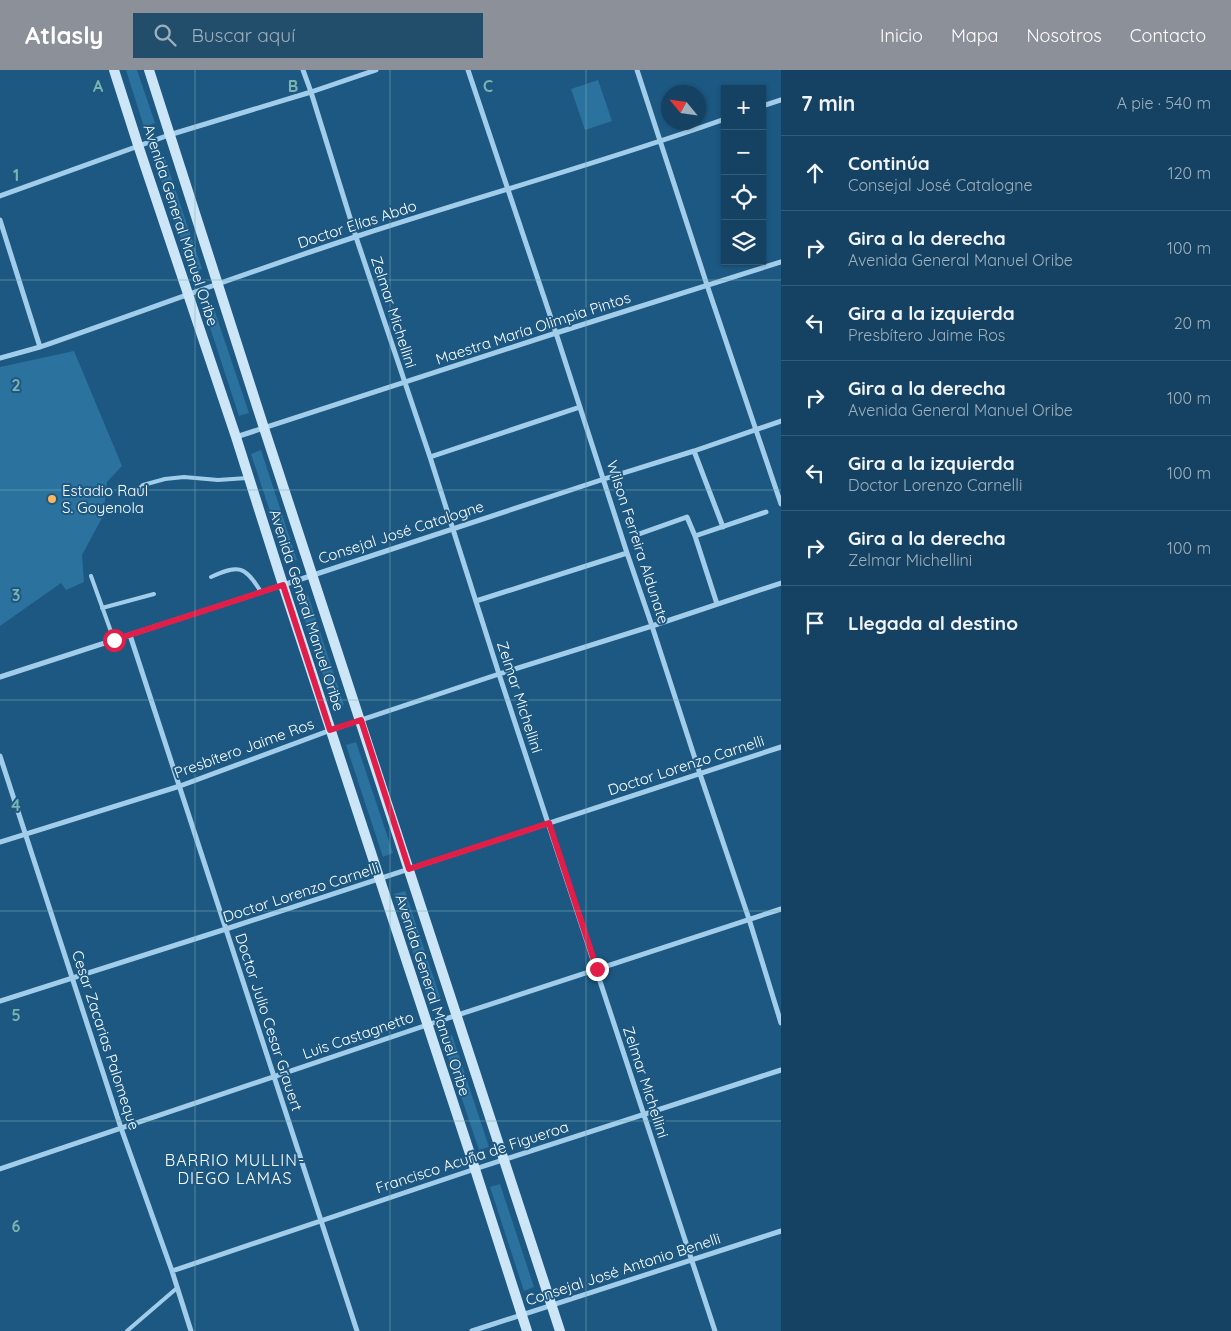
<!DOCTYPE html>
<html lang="es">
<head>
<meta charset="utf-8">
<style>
	body { margin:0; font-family:Quicksand,sans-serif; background:#224d6b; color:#f1f3f6 }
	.controls { position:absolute; right:15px; top:15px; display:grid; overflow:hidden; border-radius:0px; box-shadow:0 1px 4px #0004 }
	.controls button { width:45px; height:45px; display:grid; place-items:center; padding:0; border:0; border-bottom:1px solid #345b77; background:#154262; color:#f1f3f6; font:25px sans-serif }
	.compass { position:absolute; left:661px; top:15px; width:45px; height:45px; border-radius:50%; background:#154262; box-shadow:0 1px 4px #0004; rotate:299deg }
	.stop { position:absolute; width:15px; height:15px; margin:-11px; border:4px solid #e11d48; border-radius:50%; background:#fff }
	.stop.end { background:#e11d48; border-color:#fff; box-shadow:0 1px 5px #0008 }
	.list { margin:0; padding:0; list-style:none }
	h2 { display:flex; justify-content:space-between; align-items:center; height:65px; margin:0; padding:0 20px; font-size:21px }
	h2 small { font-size:16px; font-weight:400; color:#9db0be }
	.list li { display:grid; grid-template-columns:32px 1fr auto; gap:15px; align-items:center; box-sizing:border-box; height:75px; padding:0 20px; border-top:1px solid #345b77 }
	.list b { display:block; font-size:19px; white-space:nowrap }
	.list p { margin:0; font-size:16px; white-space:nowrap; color:#9db0be }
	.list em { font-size:16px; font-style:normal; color:#9db0be }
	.icon { flex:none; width:28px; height:28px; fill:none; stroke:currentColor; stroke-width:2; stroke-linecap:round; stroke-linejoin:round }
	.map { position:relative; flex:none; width:781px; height:1261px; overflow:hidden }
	header { display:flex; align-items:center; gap:30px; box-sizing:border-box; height:70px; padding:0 25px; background:#8c9099; color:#fff }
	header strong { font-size:24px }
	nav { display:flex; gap:28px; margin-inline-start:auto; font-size:18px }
	.search { width:350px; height:45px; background:#224d6b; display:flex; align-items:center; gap:12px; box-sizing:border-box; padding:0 18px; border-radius:0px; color:#9db0be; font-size:19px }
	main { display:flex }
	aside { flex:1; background:#154262 }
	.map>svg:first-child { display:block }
</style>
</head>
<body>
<header>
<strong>Atlasly</strong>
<div class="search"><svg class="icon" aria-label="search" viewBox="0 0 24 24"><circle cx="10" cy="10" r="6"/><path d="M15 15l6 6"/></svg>Buscar aquí</div>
<nav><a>Inicio</a><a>Mapa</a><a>Nosotros</a><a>Contacto</a></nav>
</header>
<main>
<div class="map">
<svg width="781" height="1261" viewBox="0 0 781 1261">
	<rect width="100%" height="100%" fill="#1c5882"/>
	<!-- green -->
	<path fill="#2b729f" d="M 126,0 L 137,0 L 155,53 L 144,57 Z
		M 598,10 L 612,51 L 585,60 L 571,19 Z
		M 165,89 L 202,199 L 192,202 L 155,92 Z
		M 213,236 L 249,343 L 239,346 L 204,239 Z
		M 74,281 L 122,396 L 107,412 L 103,446 L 82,485 L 84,512 L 66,520 L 61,513 L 0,556 L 0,297 Z
		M 261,380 L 297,490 L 287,493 L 251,384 Z
		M 308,525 L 344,635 L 334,638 L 298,529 Z
		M 356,672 L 393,783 L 383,787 L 346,675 Z
		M 405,821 L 441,930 L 430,934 L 394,824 Z
		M 452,965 L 489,1077 L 479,1080 L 442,969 Z
		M 500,1114 L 534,1217 L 524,1221 L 490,1117 Z"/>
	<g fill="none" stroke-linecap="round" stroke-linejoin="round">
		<!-- service -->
		<path stroke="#a1cdea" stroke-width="4" d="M 133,425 L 143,415 L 165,409 L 184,407 L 218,410 L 247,408
			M 91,506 L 114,570
			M 211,507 C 239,494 245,496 261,522
			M 102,538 L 154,524
			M 127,1261 L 177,1218"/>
		<!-- minor -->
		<path stroke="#a1cdea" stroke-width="5" d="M 303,0 L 311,22 L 356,167 L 430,387 L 499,604 L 715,1261
			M 468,0 L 556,263 L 627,483 L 652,556 L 700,704 L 749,849 L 781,953
			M 637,0 L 707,215 L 781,434
			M 762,36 L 781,30
			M 0,126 L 169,65 L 311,22 L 376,0
			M 0,150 L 40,277
			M 0,288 L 40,277 C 146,240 251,201 358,166 C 480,126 604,92 725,49
			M 236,367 L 556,263 L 781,192
			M 694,381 L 723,457
			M 430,387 L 580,337
			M 639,464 L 687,447 L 695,466 L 717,534
			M 695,466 L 766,442
			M 476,531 L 627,483
			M 130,565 L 357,1261
			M 0,607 L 283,515 L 604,409 L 694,381 L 781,351
			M 0,686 L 121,1058 L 172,1201 L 191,1261
			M 0,772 L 180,716 L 331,660 L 499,604 L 652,556 L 781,513
			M 0,931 L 226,859 L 781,677
			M 0,1099 L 427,955 L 781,839
			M 172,1201 L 475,1099 L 781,1000
			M 472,1261 L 781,1161"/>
		<!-- secondary -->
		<path stroke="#cce6f8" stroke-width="10" d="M 114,0 L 138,75 L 236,367 L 283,515 L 475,1099 L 527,1261
			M 149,0 L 264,358 L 560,1261"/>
	</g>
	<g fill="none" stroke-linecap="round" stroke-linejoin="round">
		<!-- route -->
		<path stroke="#e11d48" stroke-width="6" d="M 114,570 L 283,515 L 330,660 L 361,650 L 409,799 L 549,753 L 597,899"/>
	</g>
	<!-- grid -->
	<path fill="none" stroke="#7bb4af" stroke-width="1" stroke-opacity="0.55" d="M 195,0 L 195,1261M 390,0 L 390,1261M 586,0 L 586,1261M 0,210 L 781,210M 0,420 L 781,420M 0,630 L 781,630M 0,841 L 781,841M 0,1051 L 781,1051"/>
	<!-- markers -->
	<circle fill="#fbb55e" stroke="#1c5882" stroke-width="2" cx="52" cy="429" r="5"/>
	<g text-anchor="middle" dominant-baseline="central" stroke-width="4" stroke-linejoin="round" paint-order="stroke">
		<!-- street labels -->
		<g font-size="15" fill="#fff" stroke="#1c5882">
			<text transform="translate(357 154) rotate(-18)">Doctor Elías Abdo</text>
			<text transform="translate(181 155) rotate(72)">Avenida General Manuel Oribe</text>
			<text transform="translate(394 242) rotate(72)">Zelmar Michellini</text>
			<text transform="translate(533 258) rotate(-18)">Maestra María Olimpia Pintos</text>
			<text transform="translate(401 462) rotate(-18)">Consejal José Catalogne</text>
			<text transform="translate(638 472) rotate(72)">Wilson Ferreira Aldunate</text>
			<text transform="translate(307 540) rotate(72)">Avenida General Manuel Oribe</text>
			<text transform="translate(520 627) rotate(72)">Zelmar Michellini</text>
			<text transform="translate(244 678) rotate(-20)">Presbítero Jaime Ros</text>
			<text transform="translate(686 695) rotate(-18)">Doctor Lorenzo Carnelli</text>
			<text transform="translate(301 822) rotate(-18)">Doctor Lorenzo Carnelli</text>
			<text transform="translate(433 925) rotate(72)">Avenida General Manuel Oribe</text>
			<text transform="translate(269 952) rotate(72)">Doctor Julio Cesar Grauert</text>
			<text transform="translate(358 965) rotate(-19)">Luis Castagnetto</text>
			<text transform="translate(106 970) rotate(72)">Cesar Zacarias Palomeque</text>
			<text transform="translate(646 1012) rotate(72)">Zelmar Michellini</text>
			<text transform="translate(472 1087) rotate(-18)">Francisco Acuña de Figueroa</text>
			<text transform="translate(623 1199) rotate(-18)">Consejal José Antonio Benelli</text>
		</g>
		<!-- poi labels -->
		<g font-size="15" fill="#fff" stroke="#1c5882" text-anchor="start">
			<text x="62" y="420">Estadio Raul<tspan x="62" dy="17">S. Goyenola</tspan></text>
		</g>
		<!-- neighbourhood labels -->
		<g font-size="16" letter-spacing="1" fill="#fff" stroke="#1c5882">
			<text x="235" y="1090">BARRIO MULLIN-<tspan x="235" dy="18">DIEGO LAMAS</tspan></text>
		</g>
	</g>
	<g font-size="16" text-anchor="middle" font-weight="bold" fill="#7bb4af" stroke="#1c5882" stroke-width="4" stroke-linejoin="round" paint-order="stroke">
		<text x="98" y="22">A</text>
		<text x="293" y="22">B</text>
		<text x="488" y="22">C</text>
		<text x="16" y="111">1</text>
		<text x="16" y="321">2</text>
		<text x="16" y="531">3</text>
		<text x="16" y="741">4</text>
		<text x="16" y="951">5</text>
		<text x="16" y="1162">6</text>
	</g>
</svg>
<div class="controls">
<button>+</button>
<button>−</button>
<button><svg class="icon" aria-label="locate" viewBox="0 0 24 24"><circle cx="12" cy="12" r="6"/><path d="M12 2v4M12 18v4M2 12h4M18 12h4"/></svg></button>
<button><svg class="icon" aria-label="layers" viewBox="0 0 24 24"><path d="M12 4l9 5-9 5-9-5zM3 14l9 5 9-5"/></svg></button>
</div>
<svg class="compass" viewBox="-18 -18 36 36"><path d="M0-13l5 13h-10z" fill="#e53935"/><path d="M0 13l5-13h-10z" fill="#9db0be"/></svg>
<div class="stop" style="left:114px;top:570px"></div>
<div class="stop end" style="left:597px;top:899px"></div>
</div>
<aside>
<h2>7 min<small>A pie · 540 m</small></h2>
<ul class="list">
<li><svg class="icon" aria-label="ahead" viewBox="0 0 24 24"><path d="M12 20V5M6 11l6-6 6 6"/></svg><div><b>Continúa</b><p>Consejal José Catalogne</p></div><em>120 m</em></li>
<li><svg class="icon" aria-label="right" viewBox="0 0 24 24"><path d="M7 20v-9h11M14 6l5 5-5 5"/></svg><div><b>Gira a la derecha</b><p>Avenida General Manuel Oribe</p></div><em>100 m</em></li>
<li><svg class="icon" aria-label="left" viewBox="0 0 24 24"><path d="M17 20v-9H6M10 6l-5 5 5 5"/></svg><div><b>Gira a la izquierda</b><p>Presbítero Jaime Ros</p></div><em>20 m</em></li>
<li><svg class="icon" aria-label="right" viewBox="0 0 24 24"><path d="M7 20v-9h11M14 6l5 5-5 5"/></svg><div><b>Gira a la derecha</b><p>Avenida General Manuel Oribe</p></div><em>100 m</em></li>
<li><svg class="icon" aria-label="left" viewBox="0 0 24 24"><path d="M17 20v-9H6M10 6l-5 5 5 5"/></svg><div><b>Gira a la izquierda</b><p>Doctor Lorenzo Carnelli</p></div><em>100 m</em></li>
<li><svg class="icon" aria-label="right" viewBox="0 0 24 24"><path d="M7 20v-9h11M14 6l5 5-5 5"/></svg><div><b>Gira a la derecha</b><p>Zelmar Michellini</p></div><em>100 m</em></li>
<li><svg class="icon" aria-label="arrive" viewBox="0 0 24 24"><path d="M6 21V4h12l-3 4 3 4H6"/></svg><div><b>Llegada al destino</b></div></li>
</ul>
</aside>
</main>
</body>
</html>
